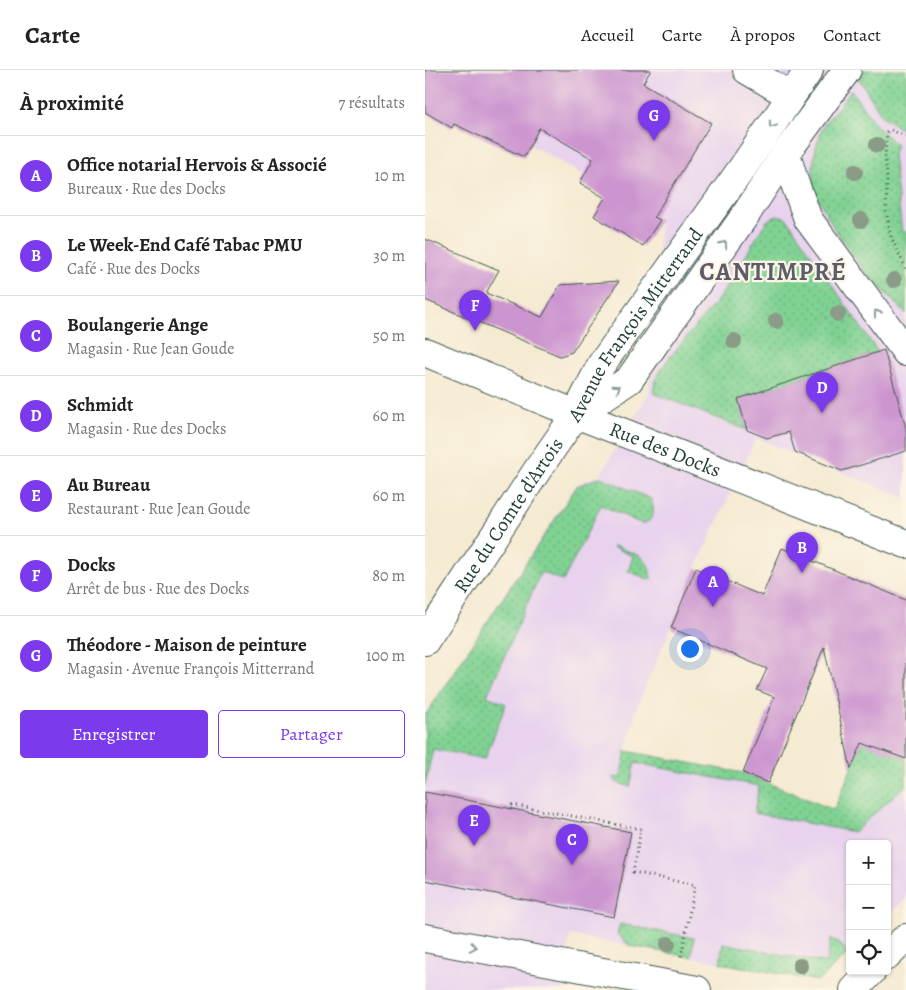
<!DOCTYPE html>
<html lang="fr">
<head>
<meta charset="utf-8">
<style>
	body { margin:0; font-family:Alegreya,serif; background:#f2f2f2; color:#222 }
	.controls { position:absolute; right:15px; bottom:15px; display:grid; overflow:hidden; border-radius:5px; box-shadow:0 1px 4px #0004 }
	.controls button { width:45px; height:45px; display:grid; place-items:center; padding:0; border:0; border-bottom:1px solid #e0e0e0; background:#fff; color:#222; font:25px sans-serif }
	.you { position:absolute; left:264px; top:578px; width:18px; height:18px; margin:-12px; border:4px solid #fff; border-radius:50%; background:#1a73e8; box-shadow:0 0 0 8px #1a73e833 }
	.badge { display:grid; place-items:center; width:32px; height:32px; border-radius:50%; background:#7c3aed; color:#fff; font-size:16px; font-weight:700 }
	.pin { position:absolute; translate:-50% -41px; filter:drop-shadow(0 1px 2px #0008) }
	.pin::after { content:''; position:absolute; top:26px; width:18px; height:15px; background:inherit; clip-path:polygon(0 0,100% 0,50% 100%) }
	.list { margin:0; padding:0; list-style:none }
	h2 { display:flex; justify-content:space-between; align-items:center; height:65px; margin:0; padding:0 20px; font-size:21px }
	h2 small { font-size:16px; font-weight:400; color:#767676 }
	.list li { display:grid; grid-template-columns:32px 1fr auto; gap:15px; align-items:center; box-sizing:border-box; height:80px; padding:0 20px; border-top:1px solid #e0e0e0 }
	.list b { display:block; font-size:19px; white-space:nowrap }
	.list p { margin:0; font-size:16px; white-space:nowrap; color:#767676 }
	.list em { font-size:16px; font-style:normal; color:#767676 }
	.actions { display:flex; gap:10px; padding:15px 20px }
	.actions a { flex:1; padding:11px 0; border:1px solid #7c3aed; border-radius:5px; text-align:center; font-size:18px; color:#7c3aed }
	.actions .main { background:#7c3aed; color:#fff }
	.icon { flex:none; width:28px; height:28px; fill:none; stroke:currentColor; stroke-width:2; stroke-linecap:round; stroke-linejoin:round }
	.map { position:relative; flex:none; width:481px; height:920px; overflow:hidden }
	header { display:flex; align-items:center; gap:30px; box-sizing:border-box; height:70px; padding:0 25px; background:#fff; border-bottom:1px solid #e0e0e0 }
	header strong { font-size:24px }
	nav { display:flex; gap:28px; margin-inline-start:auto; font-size:18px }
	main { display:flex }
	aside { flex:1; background:#fff }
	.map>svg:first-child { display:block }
</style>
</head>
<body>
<header>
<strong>Carte</strong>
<nav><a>Accueil</a><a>Carte</a><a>À propos</a><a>Contact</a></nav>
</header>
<main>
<aside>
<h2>À proximité<small>7 résultats</small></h2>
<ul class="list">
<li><span class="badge">A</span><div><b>Office notarial Hervois &amp; Associé</b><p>Bureaux · Rue des Docks</p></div><em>10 m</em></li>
<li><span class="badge">B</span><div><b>Le Week-End Café Tabac PMU</b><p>Café · Rue des Docks</p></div><em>30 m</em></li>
<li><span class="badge">C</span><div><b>Boulangerie Ange</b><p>Magasin · Rue Jean Goude</p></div><em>50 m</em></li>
<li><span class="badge">D</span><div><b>Schmidt</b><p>Magasin · Rue des Docks</p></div><em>60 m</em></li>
<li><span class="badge">E</span><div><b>Au Bureau</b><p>Restaurant · Rue Jean Goude</p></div><em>60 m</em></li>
<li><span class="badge">F</span><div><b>Docks</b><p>Arrêt de bus · Rue des Docks</p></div><em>80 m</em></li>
<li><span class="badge">G</span><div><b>Théodore - Maison de peinture</b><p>Magasin · Avenue François Mitterrand</p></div><em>100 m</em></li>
</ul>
<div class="actions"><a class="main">Enregistrer</a><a>Partager</a></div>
</aside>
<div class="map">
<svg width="481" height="920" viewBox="0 0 481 920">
	<defs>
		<pattern id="grass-dots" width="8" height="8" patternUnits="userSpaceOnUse" patternTransform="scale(1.25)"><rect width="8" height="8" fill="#80d293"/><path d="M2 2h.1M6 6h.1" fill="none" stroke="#68ac79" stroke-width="1.8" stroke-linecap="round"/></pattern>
	</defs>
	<rect width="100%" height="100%" fill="#fcf5e5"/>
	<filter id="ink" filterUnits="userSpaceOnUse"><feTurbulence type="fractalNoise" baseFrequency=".02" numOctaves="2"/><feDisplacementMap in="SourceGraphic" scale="10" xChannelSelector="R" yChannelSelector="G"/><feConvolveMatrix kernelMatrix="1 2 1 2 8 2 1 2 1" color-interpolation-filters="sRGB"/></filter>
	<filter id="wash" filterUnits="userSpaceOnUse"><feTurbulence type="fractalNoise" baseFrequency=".0096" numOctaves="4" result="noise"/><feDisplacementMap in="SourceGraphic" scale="20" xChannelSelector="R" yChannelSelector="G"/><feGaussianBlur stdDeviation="1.12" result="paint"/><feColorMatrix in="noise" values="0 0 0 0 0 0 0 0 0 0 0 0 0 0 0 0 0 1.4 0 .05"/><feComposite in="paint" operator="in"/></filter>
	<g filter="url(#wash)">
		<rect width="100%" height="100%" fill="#f5ead2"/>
		<!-- built -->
		<path fill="#e8d2ee" d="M 0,0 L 481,0 L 481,428 L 331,368 L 271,498 L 212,637 L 201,681 L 318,703 L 409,740 L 437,672 L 481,688 L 481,829 L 462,846 L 462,774 L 425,774 L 425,881 L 393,911 L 145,865 L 136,920 L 0,920 L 0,644 L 152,414 L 175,405 L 224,323 L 235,150 L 0,13 Z"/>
		<!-- grass -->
		<path fill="url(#grass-dots)" stroke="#508864" d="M 438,0 L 481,0 L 481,50 L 476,59 L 457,46 L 433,7 Z
			M 426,20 L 449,53 L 471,75 L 468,85 L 477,162 L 481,162 L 481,244 L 440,202 L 409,158 L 389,121 L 388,97 L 391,77 L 399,54 L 412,39 Z
			M 352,146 L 357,146 L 363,150 L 453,282 L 314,329 L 322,360 L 228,323 L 230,310 L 243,289 L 291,232 L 305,212 L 337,158 L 343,150 Z
			M 175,407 L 226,429 C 230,442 230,450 217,454 L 176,435 L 138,511 L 116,502 L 62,626 L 81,634 L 60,689 L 8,679 L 0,715 L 0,646 L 152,416 Z
			M 189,476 C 211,485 225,484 226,510 L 203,501 L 208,486 L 187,477 Z
			M 437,672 L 481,689 L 481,715 L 429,762 L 329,743 L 334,716 L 210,693 L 205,717 L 189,711 L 188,707 L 195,708 L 201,681 L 318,703 L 409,740 Z
			M 195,854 L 269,868 L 266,887 L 205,876 L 192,864 Z
			M 406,868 L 419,878 L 421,885 L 393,911 L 295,893 L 298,873 L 401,893 Z"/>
		<g id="blocks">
			<!-- building -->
			<path fill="#cc95d0" d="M 0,0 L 226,0 L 218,13 L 286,53 L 229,147 L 235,150 L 218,176 L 169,146 L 180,128 L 155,113 L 168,89 L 114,58 L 99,87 L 29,54 L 27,58 L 0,42 Z
				M 0,169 L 74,200 L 61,223 L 117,247 L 135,215 L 194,211 L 147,282 L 135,286 L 0,230 Z
				M 459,280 L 481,358 L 481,381 L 417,401 L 370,382 L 364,362 L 342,368 L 322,360 L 313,329 Z
				M 357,478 L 481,530 L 481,689 L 437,673 L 426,699 L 399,577 L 343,713 L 318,703 L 349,627 L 332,620 L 342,599 L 246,558 L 271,498 L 337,526 Z
				M 0,722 L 206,762 L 189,847 L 0,810 Z"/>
		</g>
	</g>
	<g filter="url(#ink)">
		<use href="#blocks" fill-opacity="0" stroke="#3f574c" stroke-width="1"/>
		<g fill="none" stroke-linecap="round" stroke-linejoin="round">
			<!-- street casing -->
			<g stroke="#3f574c" stroke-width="30">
				<path id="street" d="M 322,0 L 366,26
					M 361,83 L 369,111 L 383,149 L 481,282
					M 0,282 L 151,344
					M 0,868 L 272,920
					M 462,886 L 481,868
					M 429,920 L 447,901"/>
			</g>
			<!-- secondary casing -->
			<g stroke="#3f574c" stroke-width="30">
				<g id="secondary">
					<path id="s1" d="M 151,344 L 481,474"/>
					<path d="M 152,344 L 204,310 L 321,144 L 361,83 L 422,0"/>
					<path id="s2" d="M 0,571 L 113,399 L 151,344 L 176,295 L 318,97 L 384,0"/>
				</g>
			</g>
			<!-- path -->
			<path stroke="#3f574c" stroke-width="3" stroke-dasharray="1 4" stroke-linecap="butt" d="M 481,66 L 466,60 L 462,62 L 460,87 L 462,108 L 461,140 L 466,167 L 481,199
				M 86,740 L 87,735 L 99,737 L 216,759 L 208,802 L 270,815 L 256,887"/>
			<!-- street -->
			<use href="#street" stroke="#fff" stroke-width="28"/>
			<!-- secondary -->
			<use href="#secondary" stroke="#fff" stroke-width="28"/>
		</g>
		<!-- trees -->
		<g fill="#8a9b86">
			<circle cx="452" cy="75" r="8"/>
			<circle cx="430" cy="102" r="8"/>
			<circle cx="436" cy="150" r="8"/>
			<circle cx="469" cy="210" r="8"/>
			<circle cx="413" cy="244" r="8"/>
			<circle cx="351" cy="251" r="8"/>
			<circle cx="309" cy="271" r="8"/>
			<circle cx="243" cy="874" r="8"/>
			<circle cx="375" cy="896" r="8"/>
		</g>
		<!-- one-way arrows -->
		<defs><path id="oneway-chevron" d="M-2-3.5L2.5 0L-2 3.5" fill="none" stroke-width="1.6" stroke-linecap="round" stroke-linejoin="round" transform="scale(1.25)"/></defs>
		<g stroke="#8f9e9a">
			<use href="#oneway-chevron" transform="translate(347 55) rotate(124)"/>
			<use href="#oneway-chevron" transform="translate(299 174) rotate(-55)"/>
			<use href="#oneway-chevron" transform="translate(452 243) rotate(-126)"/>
			<use href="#oneway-chevron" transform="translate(192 318) rotate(-33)"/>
			<use href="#oneway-chevron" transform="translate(48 877) rotate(11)"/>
		</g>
	</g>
	<g text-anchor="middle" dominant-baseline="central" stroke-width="4.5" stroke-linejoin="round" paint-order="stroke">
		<!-- street labels -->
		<g font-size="20" fill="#1f3d34" stroke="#fcf5e5">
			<text stroke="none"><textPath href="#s2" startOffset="380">Avenue François Mitterrand</textPath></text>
			<text stroke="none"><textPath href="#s1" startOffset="96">Rue des Docks</textPath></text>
			<text stroke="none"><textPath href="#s2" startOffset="151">Rue du Comte d'Artois</textPath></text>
		</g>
		<!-- district labels -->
		<g font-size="25" font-weight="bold" letter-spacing="1" fill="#5c5c6b" stroke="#fcf5e5">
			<text x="348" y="202">CANTIMPRÉ</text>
		</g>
	</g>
</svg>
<div class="controls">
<button>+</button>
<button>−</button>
<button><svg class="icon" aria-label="locate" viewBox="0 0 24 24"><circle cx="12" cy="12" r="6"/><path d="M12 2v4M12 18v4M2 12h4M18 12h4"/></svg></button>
</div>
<div class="you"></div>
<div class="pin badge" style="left:288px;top:537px">A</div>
<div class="pin badge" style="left:377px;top:503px">B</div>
<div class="pin badge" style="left:147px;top:795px">C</div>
<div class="pin badge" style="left:397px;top:343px">D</div>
<div class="pin badge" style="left:49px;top:776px">E</div>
<div class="pin badge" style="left:50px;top:261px">F</div>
<div class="pin badge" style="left:229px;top:71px">G</div>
</div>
</main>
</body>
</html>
